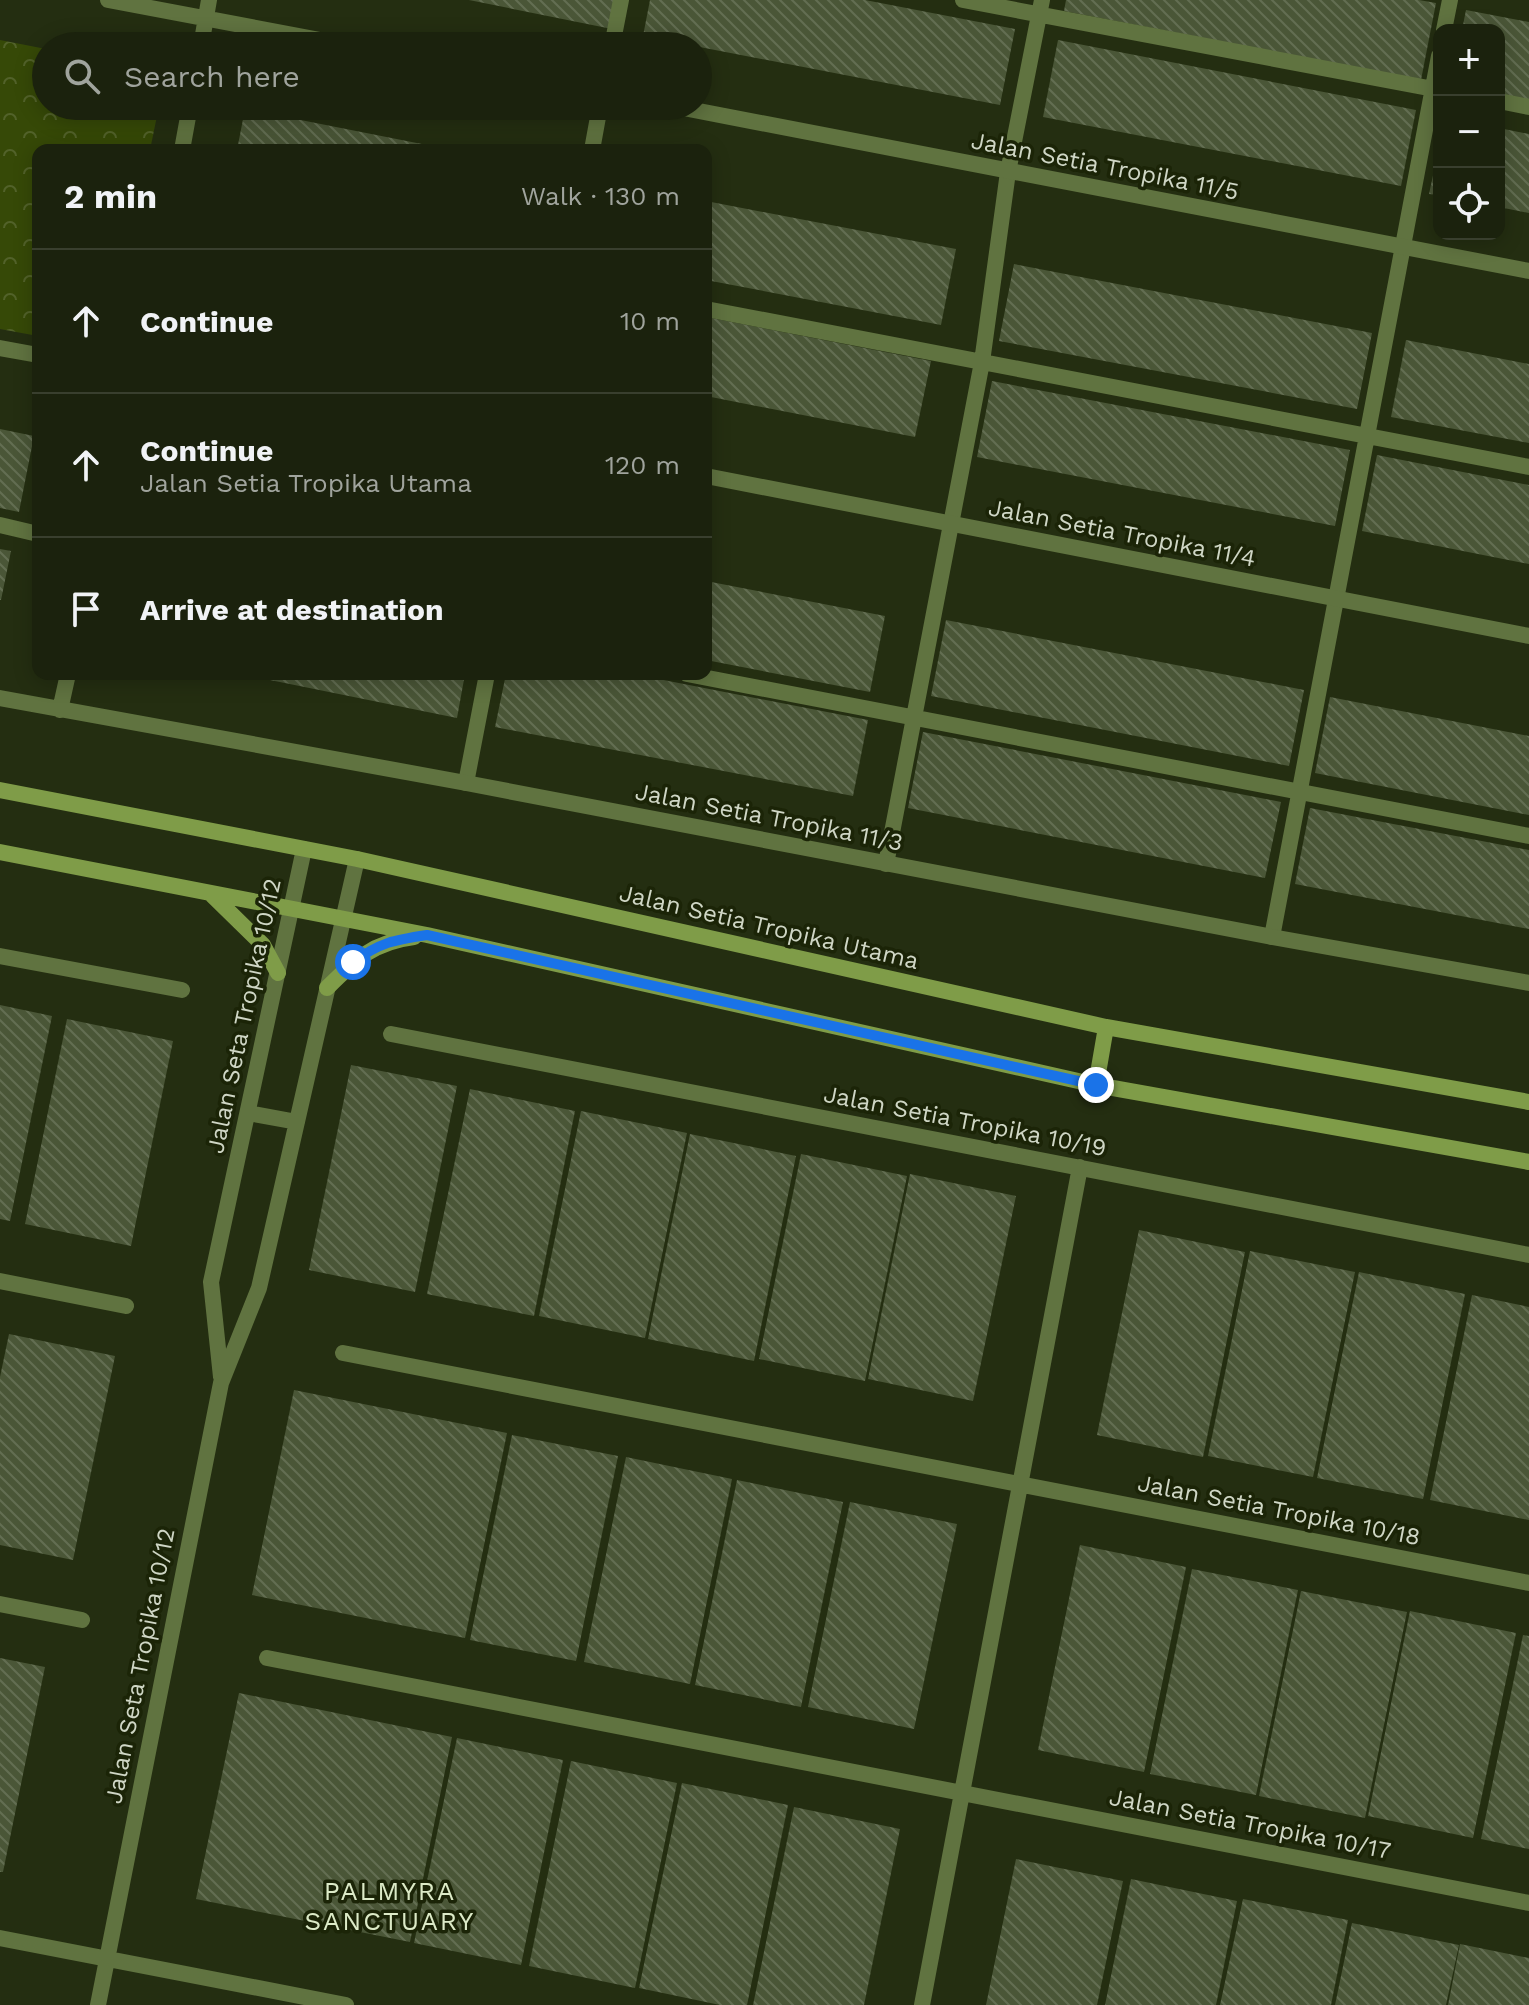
<!DOCTYPE html>
<html lang="en">
<head>
<meta charset="utf-8">
<style>
	body { margin:0; font-family:"Work Sans",sans-serif; background:#282f1b; color:#f1f3f6 }
	.controls { position:absolute; right:24px; top:24px; display:grid; overflow:hidden; border-radius:16px; box-shadow:0 4px 20px #0003 }
	.controls button { width:72px; height:72px; display:grid; place-items:center; padding:0; border:0; border-bottom:2px solid #393f2e; background:#1b220d; color:#f1f3f6; font:40px sans-serif }
	.stop { position:absolute; width:24px; height:24px; margin:-18px; border:6px solid #1a73e8; border-radius:50%; background:#fff }
	.stop.end { background:#1a73e8; border-color:#fff; box-shadow:0 2px 8px #0008 }
	.list { margin:0; padding:0; list-style:none }
	h2 { display:flex; justify-content:space-between; align-items:center; height:104px; margin:0; padding:0 32px; font-size:34px }
	h2 small { font-size:26px; font-weight:400; color:#a0a49d }
	.list li { display:grid; grid-template-columns:52px 1fr auto; gap:24px; align-items:center; box-sizing:border-box; height:144px; padding:0 32px; border-top:2px solid #393f2e }
	.list b { display:block; font-size:30px; white-space:nowrap }
	.list p { margin:0; font-size:26px; white-space:nowrap; color:#a0a49d }
	.list em { font-size:26px; font-style:normal; color:#a0a49d }
	.icon { flex:none; width:44px; height:44px; fill:none; stroke:currentColor; stroke-width:2; stroke-linecap:round; stroke-linejoin:round }
	.map { position:relative; flex:none; width:1529px; height:2005px; overflow:hidden }
	.search { position:absolute; background:#1b220d; box-shadow:0 4px 20px #0003; left:32px; top:32px; width:680px; height:88px; display:flex; align-items:center; gap:20px; box-sizing:border-box; padding:0 28px; border-radius:44px; color:#a0a49d; font-size:30px }
	.panel { position:absolute; background:#1b220d; box-shadow:0 4px 20px #0003; left:32px; top:144px; width:680px; height:536px; border-radius:16px }
	.map>svg:first-child { display:block }
</style>
</head>
<body>
<div class="map">
<svg width="1529" height="2005" viewBox="0 0 1529 2005">
	<defs>
		<pattern id="park-crowns" width="20" height="18" patternUnits="userSpaceOnUse" patternTransform="scale(2)"><rect width="20" height="18" fill="#364907"/><path d="M2 6a3 3 0 1 1 6 0M12 15a3 3 0 1 1 6 0" fill="none" stroke="#52622a"/></pattern>
		<pattern id="building-back-hatch" width="6" height="6" patternUnits="userSpaceOnUse" patternTransform="scale(2)"><rect width="6" height="6" fill="#4a5637"/><path d="M-1 5l2 2M0 0l6 6M5-1l2 2" fill="none" stroke="#636e52"/></pattern>
	</defs>
	<rect width="100%" height="100%" fill="#242e11"/>
	<!-- park -->
	<path fill="url(#park-crowns)" d="M 0,40 L 46,49 L 46,106 L 159,106 L 150,150 L 38,150 L 38,336 L 0,329 Z"/>
	<!-- building -->
	<path fill="url(#building-back-hatch)" d="M 469,0 L 618,0 L 612,29 Z
		M 650,0 L 865,0 L 1015,29 L 1000,105 L 643,36 Z
		M 1066,0 L 1419,0 L 1436,3 L 1421,80 L 1064,11 Z
		M 1466,10 L 1529,22 L 1529,101 L 1499,96 L 1499,30 L 1462,30 Z
		M 1058,40 L 1416,110 L 1401,186 L 1043,117 Z
		M 245,109 L 447,149 L 447,150 L 237,150 Z
		M 1499,128 L 1529,134 L 1529,213 L 1499,207 Z
		M 1438,152 L 1439,152 L 1439,195 L 1429,194 Z
		M 706,201 L 956,249 L 941,325 L 706,280 Z
		M 1014,264 L 1372,333 L 1357,409 L 999,341 Z
		M 706,317 L 931,361 L 915,437 L 706,396 Z
		M 1406,340 L 1529,364 L 1529,443 L 1391,417 Z
		M 992,381 L 1350,450 L 1335,526 L 977,457 Z
		M 0,429 L 34,436 L 19,512 L 0,508 Z
		M 1377,455 L 1529,485 L 1529,564 L 1362,531 Z
		M 0,549 L 11,551 L 1,600 L 0,600 Z
		M 706,581 L 885,616 L 870,692 L 706,660 Z
		M 946,620 L 1304,690 L 1289,766 L 931,696 Z
		M 241,674 L 465,674 L 457,718 Z
		M 506,674 L 633,674 L 868,720 L 853,796 L 495,727 Z
		M 1330,697 L 1529,736 L 1529,815 L 1315,773 Z
		M 923,732 L 1281,802 L 1265,878 L 908,808 Z
		M 1310,808 L 1529,850 L 1529,929 L 1295,884 Z
		M 0,1005 L 52,1016 L 10,1221 L 0,1219 Z
		M 67,1019 L 173,1041 L 131,1246 L 25,1224 Z
		M 351,1065 L 457,1086 L 415,1292 L 309,1270 Z
		M 470,1089 L 575,1111 L 534,1316 L 427,1294 Z
		M 581,1111 L 687,1133 L 645,1338 L 539,1316 Z
		M 690,1134 L 796,1156 L 754,1361 L 648,1339 Z
		M 801,1154 L 907,1176 L 865,1381 L 759,1359 Z
		M 910,1174 L 1016,1196 L 973,1401 L 868,1379 Z
		M 1139,1230 L 1245,1252 L 1203,1457 L 1097,1435 Z
		M 1250,1251 L 1355,1272 L 1313,1477 L 1208,1456 Z
		M 1359,1272 L 1465,1294 L 1423,1499 L 1317,1478 Z
		M 1472,1295 L 1529,1307 L 1529,1520 L 1430,1500 Z
		M 9,1334 L 115,1356 L 73,1560 L 0,1545 L 0,1377 Z
		M 294,1390 L 507,1433 L 465,1638 L 252,1595 Z
		M 512,1435 L 618,1456 L 576,1661 L 470,1640 Z
		M 626,1457 L 732,1479 L 690,1684 L 584,1662 Z
		M 737,1480 L 843,1502 L 801,1707 L 695,1685 Z
		M 850,1502 L 957,1524 L 914,1729 L 808,1707 Z
		M 1080,1545 L 1186,1567 L 1144,1772 L 1038,1750 Z
		M 1192,1569 L 1298,1590 L 1256,1795 L 1150,1774 Z
		M 1301,1591 L 1407,1612 L 1365,1818 L 1259,1796 Z
		M 1410,1611 L 1516,1633 L 1473,1838 L 1368,1816 Z
		M 1523,1635 L 1529,1636 L 1529,1849 L 1481,1839 Z
		M 0,1658 L 45,1667 L 3,1872 L 0,1872 Z
		M 239,1693 L 452,1737 L 410,1942 L 196,1899 Z
		M 457,1738 L 563,1760 L 521,1965 L 414,1943 Z
		M 571,1761 L 677,1783 L 635,1988 L 529,1966 Z
		M 682,1783 L 788,1805 L 747,2005 L 720,2005 L 639,1988 Z
		M 794,1807 L 900,1829 L 864,2005 L 753,2005 Z
		M 1016,1859 L 1123,1881 L 1097,2005 L 986,2005 Z
		M 1131,1879 L 1237,1901 L 1216,2005 L 1105,2005 Z
		M 1243,1899 L 1348,1920 L 1331,2005 L 1220,2005 Z
		M 1352,1923 L 1459,1945 L 1446,2005 L 1335,2005 Z
		M 1460,1944 L 1529,1958 L 1529,2005 L 1448,2005 Z"/>
	<g fill="none" stroke-linecap="round" stroke-linejoin="round">
		<!-- lane -->
		<path stroke="#607340" stroke-width="16" d="M 963,0 L 1439,90
			M 1444,30 L 1450,0
			M 612,46 L 621,0
			M 1499,101 L 1529,107
			M 592,150 L 600,106
			M 706,309 L 1529,467
			M 0,525 L 38,534
			M 687,674 L 1529,836
			M 466,783 L 487,674
			M 886,864 L 982,362 L 1008,172 L 1042,0
			M 1272,937 L 1439,56"/>
		<!-- street -->
		<path stroke="#607340" stroke-width="16" d="M 108,0 L 352,46
			M 201,46 L 209,0
			M 673,106 L 1529,271
			M 182,150 L 190,106
			M 0,348 L 38,355
			M 706,476 L 1529,636
			M 0,698 L 466,783 L 1272,937 L 1529,983
			M 60,710 L 68,674
			M 0,956 L 182,990
			M 391,1034 L 1529,1255
			M 248,1113 L 297,1122
			M 0,1281 L 126,1306
			M 343,1353 L 1529,1583
			M 221,1377 L 211,1282 L 304,849
			M 0,1604 L 82,1620
			M 267,1658 L 1529,1903
			M 0,1938 L 346,2005
			M 98,2005 L 221,1383 L 259,1288 L 357,859
			M 922,2005 L 1080,1167"/>
		<!-- secondary -->
		<path stroke="#7f9c48" stroke-width="16" d="M 0,790 L 357,859 L 1106,1027 L 1529,1102
			M 0,852 L 427,935 L 1096,1085 L 1529,1162
			M 211,894 L 263,945 L 278,973
			M 327,988 C 355,960 373,942 414,937
			M 1096,1085 L 1106,1027"/>
	</g>
	<g fill="none" stroke-linecap="round" stroke-linejoin="round">
		<!-- route -->
		<path stroke="#1a73e8" stroke-width="10" d="M 353,962 C 381,942 394,940 427,935 L 1096,1085"/>
	</g>
	<g text-anchor="middle" dominant-baseline="central" stroke-width="7" stroke-linejoin="round" paint-order="stroke">
		<!-- street labels -->
		<g font-size="24" fill="#cfd6c5" stroke="#1b2407">
			<text transform="translate(1105 166) rotate(11)">Jalan Setia Tropika 11/5</text>
			<text transform="translate(1122 533) rotate(11)">Jalan Setia Tropika 11/4</text>
			<text transform="translate(769 817) rotate(11)">Jalan Setia Tropika 11/3</text>
			<text transform="translate(769 927) rotate(13)">Jalan Setia Tropika Utama</text>
			<text transform="translate(244 1016) rotate(-78)">Jalan Seta Tropika 10/12</text>
			<text transform="translate(965 1121) rotate(11)">Jalan Setia Tropika 10/19</text>
			<text transform="translate(1279 1510) rotate(11)">Jalan Setia Tropika 10/18</text>
			<text transform="translate(140 1666) rotate(-79)">Jalan Seta Tropika 10/12</text>
			<text transform="translate(1250 1824) rotate(11)">Jalan Setia Tropika 10/17</text>
		</g>
		<!-- neighbourhood labels -->
		<g font-size="26" letter-spacing="2" fill="#dceac7" stroke="#1b2407">
			<text x="390" y="1891">PALMYRA<tspan x="390" dy="30">SANCTUARY</tspan></text>
		</g>
	</g>
</svg>
<div class="controls">
<button>+</button>
<button>−</button>
<button><svg class="icon" aria-label="locate" viewBox="0 0 24 24"><circle cx="12" cy="12" r="6"/><path d="M12 2v4M12 18v4M2 12h4M18 12h4"/></svg></button>
</div>
<div class="stop" style="left:353px;top:962px"></div>
<div class="stop end" style="left:1096px;top:1085px"></div>
<div class="search"><svg class="icon" aria-label="search" viewBox="0 0 24 24"><circle cx="10" cy="10" r="6"/><path d="M15 15l6 6"/></svg>Search here</div>
<section class="panel">
<h2>2 min<small>Walk · 130 m</small></h2>
<ul class="list">
<li><svg class="icon" aria-label="ahead" viewBox="0 0 24 24"><path d="M12 20V5M6 11l6-6 6 6"/></svg><div><b>Continue</b></div><em>10 m</em></li>
<li><svg class="icon" aria-label="ahead" viewBox="0 0 24 24"><path d="M12 20V5M6 11l6-6 6 6"/></svg><div><b>Continue</b><p>Jalan Setia Tropika Utama</p></div><em>120 m</em></li>
<li><svg class="icon" aria-label="arrive" viewBox="0 0 24 24"><path d="M6 21V4h12l-3 4 3 4H6"/></svg><div><b>Arrive at destination</b></div></li>
</ul>
</section>
</div>
</body>
</html>
